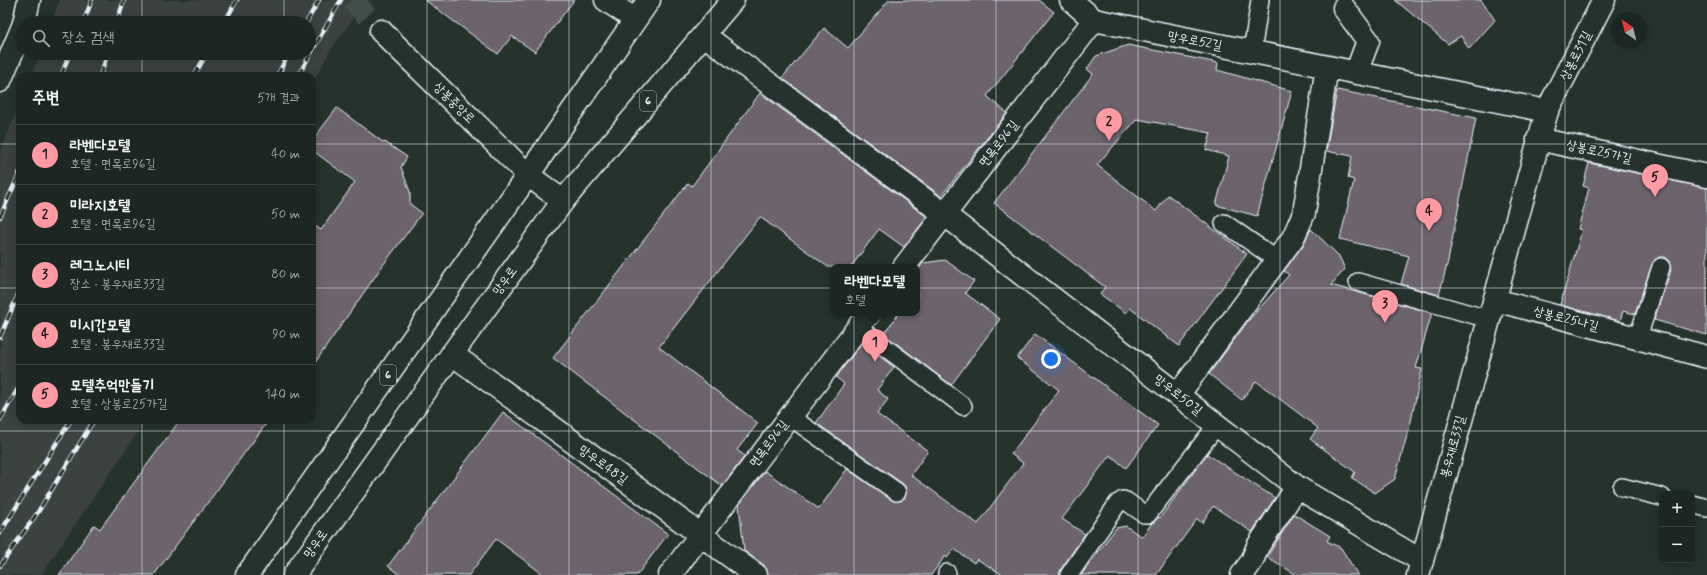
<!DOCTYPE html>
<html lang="ko">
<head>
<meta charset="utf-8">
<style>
	body { margin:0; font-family:Mynerve,"Poor Story",sans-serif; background:#252e2a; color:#f1f3f6 }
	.controls { position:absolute; right:12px; bottom:12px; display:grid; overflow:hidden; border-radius:8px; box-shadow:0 2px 10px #0003 }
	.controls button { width:36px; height:36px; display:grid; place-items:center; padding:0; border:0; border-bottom:1px solid #3a4340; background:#1c2622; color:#f1f3f6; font:20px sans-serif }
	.compass { position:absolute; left:1611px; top:12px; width:36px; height:36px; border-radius:50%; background:#1c2622; box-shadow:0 2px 10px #0003; rotate:325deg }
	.you { position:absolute; left:1051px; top:359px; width:14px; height:14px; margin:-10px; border:3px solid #fff; border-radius:50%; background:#1a73e8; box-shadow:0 0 0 6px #1a73e833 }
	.badge { display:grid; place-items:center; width:26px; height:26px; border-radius:50%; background:#ff9aa2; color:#111; font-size:13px; font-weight:700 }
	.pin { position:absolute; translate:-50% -33px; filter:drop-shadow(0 1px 2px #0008) }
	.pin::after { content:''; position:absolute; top:21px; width:14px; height:12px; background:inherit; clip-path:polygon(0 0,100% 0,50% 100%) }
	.popup { position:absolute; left:830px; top:264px; width:90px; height:52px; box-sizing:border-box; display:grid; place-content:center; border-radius:8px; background:#1c2622; filter:drop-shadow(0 1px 3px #0005); font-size:13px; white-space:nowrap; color:#a0a5a5 }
	.popup b { font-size:15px; color:#f1f3f6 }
	.popup::after { content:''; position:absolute; left:50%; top:100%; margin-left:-8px; border:8px solid transparent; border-top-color:#1c2622 }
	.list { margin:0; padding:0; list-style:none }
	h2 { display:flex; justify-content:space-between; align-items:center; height:52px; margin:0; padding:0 16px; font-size:17px }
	h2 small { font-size:13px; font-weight:400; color:#a0a5a5 }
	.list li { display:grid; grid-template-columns:26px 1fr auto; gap:12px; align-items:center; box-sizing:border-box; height:60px; padding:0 16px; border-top:1px solid #3a4340 }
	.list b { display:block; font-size:15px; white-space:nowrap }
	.list p { margin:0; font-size:13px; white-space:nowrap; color:#a0a5a5 }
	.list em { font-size:13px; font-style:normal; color:#a0a5a5 }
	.icon { flex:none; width:22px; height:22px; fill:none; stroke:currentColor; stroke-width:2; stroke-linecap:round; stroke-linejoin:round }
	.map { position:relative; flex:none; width:1707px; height:575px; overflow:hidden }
	.search { position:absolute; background:#1c2622; box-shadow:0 2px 10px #0003; left:16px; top:16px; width:300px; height:44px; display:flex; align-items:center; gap:10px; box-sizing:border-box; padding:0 14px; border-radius:22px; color:#a0a5a5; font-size:15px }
	.panel { position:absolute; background:#1c2622; box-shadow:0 2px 10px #0003; left:16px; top:72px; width:300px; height:352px; border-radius:12px }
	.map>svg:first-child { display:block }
</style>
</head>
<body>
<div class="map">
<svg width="1707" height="575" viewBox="0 0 1707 575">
	<rect width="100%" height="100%" fill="#26332d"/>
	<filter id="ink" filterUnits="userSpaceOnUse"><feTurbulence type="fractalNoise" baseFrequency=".025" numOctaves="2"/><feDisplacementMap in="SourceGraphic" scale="8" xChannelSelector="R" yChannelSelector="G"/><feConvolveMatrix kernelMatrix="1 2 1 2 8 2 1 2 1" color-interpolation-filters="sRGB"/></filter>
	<g filter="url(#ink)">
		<!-- built -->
		<path fill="#3b4240" d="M 60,0 L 366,0 L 330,51 L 312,84 L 312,76 L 31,76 L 40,53 L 309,53 L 309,23 L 51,23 Z
			M 20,103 L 20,420 L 146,420 L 41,575 L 0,575 L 0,154 Z"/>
		<!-- building -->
		<path fill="#6c646d" stroke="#e8f1f8" d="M 425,0 L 574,0 L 535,52 L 512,36 L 498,54 Z
			M 889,0 L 1039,0 L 1054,12 L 987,96 L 1007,113 L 941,196 L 782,78 L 824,28 L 848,48 Z
			M 1395,0 L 1481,0 L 1495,20 L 1469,49 L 1461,36 L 1448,44 Z
			M 1128,45 L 1218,63 L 1217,70 L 1292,91 L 1257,216 L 1216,205 L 1229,156 L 1206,150 L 1211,133 L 1137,119 L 1097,165 L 1156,211 L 1168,195 L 1247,254 L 1179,346 L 1130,308 L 1126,313 L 1100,294 L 1105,287 L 994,203 L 1093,74 L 1087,69 L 1096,56 Z
			M 1337,90 L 1476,118 L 1448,261 L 1439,295 L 1401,284 L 1409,256 L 1340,239 L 1354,180 L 1348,178 L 1352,156 L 1326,151 Z
			M 760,93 L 927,217 L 904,247 L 879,229 L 851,267 L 828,267 L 760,217 L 659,347 L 758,423 L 737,450 L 745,456 L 722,486 L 553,358 L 688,183 L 692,186 Z
			M 337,108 L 384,143 L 385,142 L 407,157 L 401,167 L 410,192 L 410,204 L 422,213 L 383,265 L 312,367 L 312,224 L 321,230 L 355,182 L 312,150 L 312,141 Z
			M 1589,163 L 1707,188 L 1707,335 L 1654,320 L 1671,270 L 1669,261 L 1664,257 L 1659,257 L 1652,264 L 1635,314 L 1623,311 L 1620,321 L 1560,305 L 1582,230 L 1578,229 L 1589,188 L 1583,186 Z
			M 1311,229 L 1339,256 L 1345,269 L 1331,285 L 1432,313 L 1416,368 L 1422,369 L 1411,421 L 1395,479 L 1375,493 L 1352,478 L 1355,472 L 1310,439 L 1318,428 L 1256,381 L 1242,400 L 1209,374 L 1248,321 L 1289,275 L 1284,271 L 1303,245 Z
			M 945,260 L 974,281 L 965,293 L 1000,319 L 951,385 L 884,334 L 899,313 L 917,313 L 917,271 L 923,263 Z
			M 1035,334 L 1158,425 L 1126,468 L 1110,455 L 1062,519 L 1085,534 L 1061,569 L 1059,575 L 1003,575 L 977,559 L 974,563 L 954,549 L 947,558 L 945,556 L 931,575 L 768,575 L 764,565 L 744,551 L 739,505 L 765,471 L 819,509 L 847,469 L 892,500 L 901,501 L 905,497 L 906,488 L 903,484 L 816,423 L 844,384 L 836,377 L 862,343 L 894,367 L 877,390 L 888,399 L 877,414 L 928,451 L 911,475 L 978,524 L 1023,463 L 1011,454 L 1059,390 L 1017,358 Z
			M 503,412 L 668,534 L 637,575 L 544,575 L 496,539 L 469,575 L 400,575 L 388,566 Z
			M 180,420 L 269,420 L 154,575 L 59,575 L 94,525 L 100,529 Z
			M 1207,454 L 1275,498 L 1252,532 L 1213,506 L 1202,523 L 1197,519 L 1156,575 L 1081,575 L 1116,528 L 1126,526 L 1142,537 L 1152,523 L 1159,517 L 1160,518 Z
			M 1294,514 L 1330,536 L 1327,541 L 1341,548 L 1358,575 L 1297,575 L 1267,557 Z"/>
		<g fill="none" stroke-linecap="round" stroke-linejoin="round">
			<!-- secondary-tunnel -->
			<path stroke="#43504b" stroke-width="22" stroke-dasharray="22 11" stroke-linecap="butt" d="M 352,0 L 381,31"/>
			<!-- service casing -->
			<g stroke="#e8f1f8" stroke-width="20">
				<path id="service" d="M 1252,52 L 1260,0
					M 1224,223 L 1277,260
					M 1358,282 L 1488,319
					M 858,327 L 963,406
					M 1638,337 L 1661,267
					M 789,416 L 897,492
					M 1622,487 L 1662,497
					M 1692,504 L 1707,508
					M 947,575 L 947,573
					M 1069,575 L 1118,503 L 1123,500 L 1126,501 L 1144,514 L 1148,514 L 1217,425"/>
			</g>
			<!-- minor casing -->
			<g stroke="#e8f1f8" stroke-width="25">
				<path id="minor" d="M 606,0 L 634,19
					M 1071,0 L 1094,20 L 1547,111
					M 1344,8 L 1368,41 L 1356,73
					M 24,23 L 29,0
					M 704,35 L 944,214 L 1297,487 L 1422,561
					M 0,81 L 23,26
					M 1538,139 L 1707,176
					M 904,267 L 1094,20
					M 1495,300 L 1707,357
					M 452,354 L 756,575
					M 1178,395 L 1293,238 L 1304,213 L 1327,67
					M 670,575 L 869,313
					M 1242,575 L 1252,561 L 1258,546 L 1297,487"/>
			</g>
			<!-- tertiary casing -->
			<g stroke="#e8f1f8" stroke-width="25">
				<path id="tertiary" d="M 1418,575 L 1547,111 L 1604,0"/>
			</g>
			<!-- secondary casing -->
			<g stroke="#e8f1f8" stroke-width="25">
				<path id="secondary" d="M 381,31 L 528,175 L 563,201"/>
			</g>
			<!-- primary casing -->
			<g stroke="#e8f1f8" stroke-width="25">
				<path id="primary" d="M 247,575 L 528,175 L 649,0
					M 294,575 L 452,354 L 563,201 L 733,0"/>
			</g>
			<!-- service -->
			<use href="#service" stroke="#26332d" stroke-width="17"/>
			<!-- minor -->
			<use href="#minor" stroke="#26332d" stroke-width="22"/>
			<!-- tertiary -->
			<use href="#tertiary" stroke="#26332d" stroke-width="22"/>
			<!-- secondary -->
			<use href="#secondary" stroke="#26332d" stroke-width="22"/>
			<!-- primary -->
			<use href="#primary" stroke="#26332d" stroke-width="22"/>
			<!-- rail casing -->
			<g stroke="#e8f1f8" stroke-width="4.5">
				<path id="rail" d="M 83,23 L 92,0
					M 117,23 L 124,0
					M 224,23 L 237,0
					M 306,23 L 319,0
					M 61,76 L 70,53
					M 100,76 L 108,53
					M 194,76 L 207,53
					M 277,76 L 289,53
					M 298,76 L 341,0
					M 0,217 L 20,172
					M 0,337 L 20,290
					M 0,420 L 20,385
					M 0,533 L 71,420
					M 0,566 L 38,512 L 94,420"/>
			</g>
			<!-- rail -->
			<use href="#rail" stroke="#26332d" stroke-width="3" stroke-dasharray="9" stroke-linecap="butt"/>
		</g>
	</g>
	<!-- grid -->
	<path fill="none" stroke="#e8f1f8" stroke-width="1" stroke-opacity="0.55" d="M 142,0 L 142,23M 284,0 L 284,23M 427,0 L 427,575M 569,0 L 569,575M 711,0 L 711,575M 854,0 L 854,575M 996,0 L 996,575M 1138,0 L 1138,575M 1280,0 L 1280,575M 1422,0 L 1422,575M 1565,0 L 1565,575M 142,53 L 142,76M 284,53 L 284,76M 0,144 L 20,144M 312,144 L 1707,144M 0,288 L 20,288M 312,288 L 1707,288M 142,420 L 142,575M 284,420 L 284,575M 0,431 L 1707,431"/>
	<g text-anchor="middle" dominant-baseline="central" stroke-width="3" stroke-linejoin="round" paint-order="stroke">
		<!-- shield labels -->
		<g fill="#26332d" stroke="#aeb8bb" stroke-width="1">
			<rect x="640" y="91" width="16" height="20" rx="3"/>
			<rect x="380" y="365" width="16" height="20" rx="3"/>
		</g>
		<g font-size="12" font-weight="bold" fill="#e8f1f8">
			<text x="648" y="101">6</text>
			<text x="388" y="375">6</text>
		</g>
		<!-- street labels -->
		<g font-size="13" fill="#e8f1f8" stroke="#26332d">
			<text transform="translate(1195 41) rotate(11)">망우로52길</text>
			<text transform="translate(1576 56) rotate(-63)">상봉로31길</text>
			<text transform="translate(454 103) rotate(45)">상봉중앙로</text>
			<text transform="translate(999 144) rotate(-52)">면목로96길</text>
			<text transform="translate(1599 152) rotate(13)">상봉로25가길</text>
			<text transform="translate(505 281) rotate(-54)">망우로</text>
			<text transform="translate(1566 319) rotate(14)">상봉로25나길</text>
			<text transform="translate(1178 395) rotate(38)">망우로50길</text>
			<text transform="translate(769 444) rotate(-53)">면목로96길</text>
			<text transform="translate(1453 447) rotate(-75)">봉우재로33길</text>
			<text transform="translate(603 465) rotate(36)">망우로48길</text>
			<text transform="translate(316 544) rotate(-55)">망우로</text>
		</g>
	</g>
</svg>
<div class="controls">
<button>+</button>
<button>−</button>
</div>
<svg class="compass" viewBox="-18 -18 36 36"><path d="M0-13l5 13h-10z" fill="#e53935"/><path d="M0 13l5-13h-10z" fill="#a0a5a5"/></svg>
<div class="you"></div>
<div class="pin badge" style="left:875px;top:362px">1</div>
<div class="popup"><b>라벤다모텔</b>호텔</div>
<div class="pin badge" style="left:1109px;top:141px">2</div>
<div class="pin badge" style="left:1385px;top:323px">3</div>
<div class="pin badge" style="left:1429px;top:231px">4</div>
<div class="pin badge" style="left:1655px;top:197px">5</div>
<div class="search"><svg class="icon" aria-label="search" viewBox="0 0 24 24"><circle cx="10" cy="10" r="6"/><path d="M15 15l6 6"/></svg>장소 검색</div>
<section class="panel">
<h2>주변<small>5개 결과</small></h2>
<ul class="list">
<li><span class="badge">1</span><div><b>라벤다모텔</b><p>호텔 · 면목로96길</p></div><em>40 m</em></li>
<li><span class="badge">2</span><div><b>미라지호텔</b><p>호텔 · 면목로96길</p></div><em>50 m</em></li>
<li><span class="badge">3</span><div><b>레그노시티</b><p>장소 · 봉우재로33길</p></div><em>80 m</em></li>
<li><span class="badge">4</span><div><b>미시간모텔</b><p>호텔 · 봉우재로33길</p></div><em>90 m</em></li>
<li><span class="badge">5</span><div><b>모텔추억만들기</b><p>호텔 · 상봉로25가길</p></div><em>140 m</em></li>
</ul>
</section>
</div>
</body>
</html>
